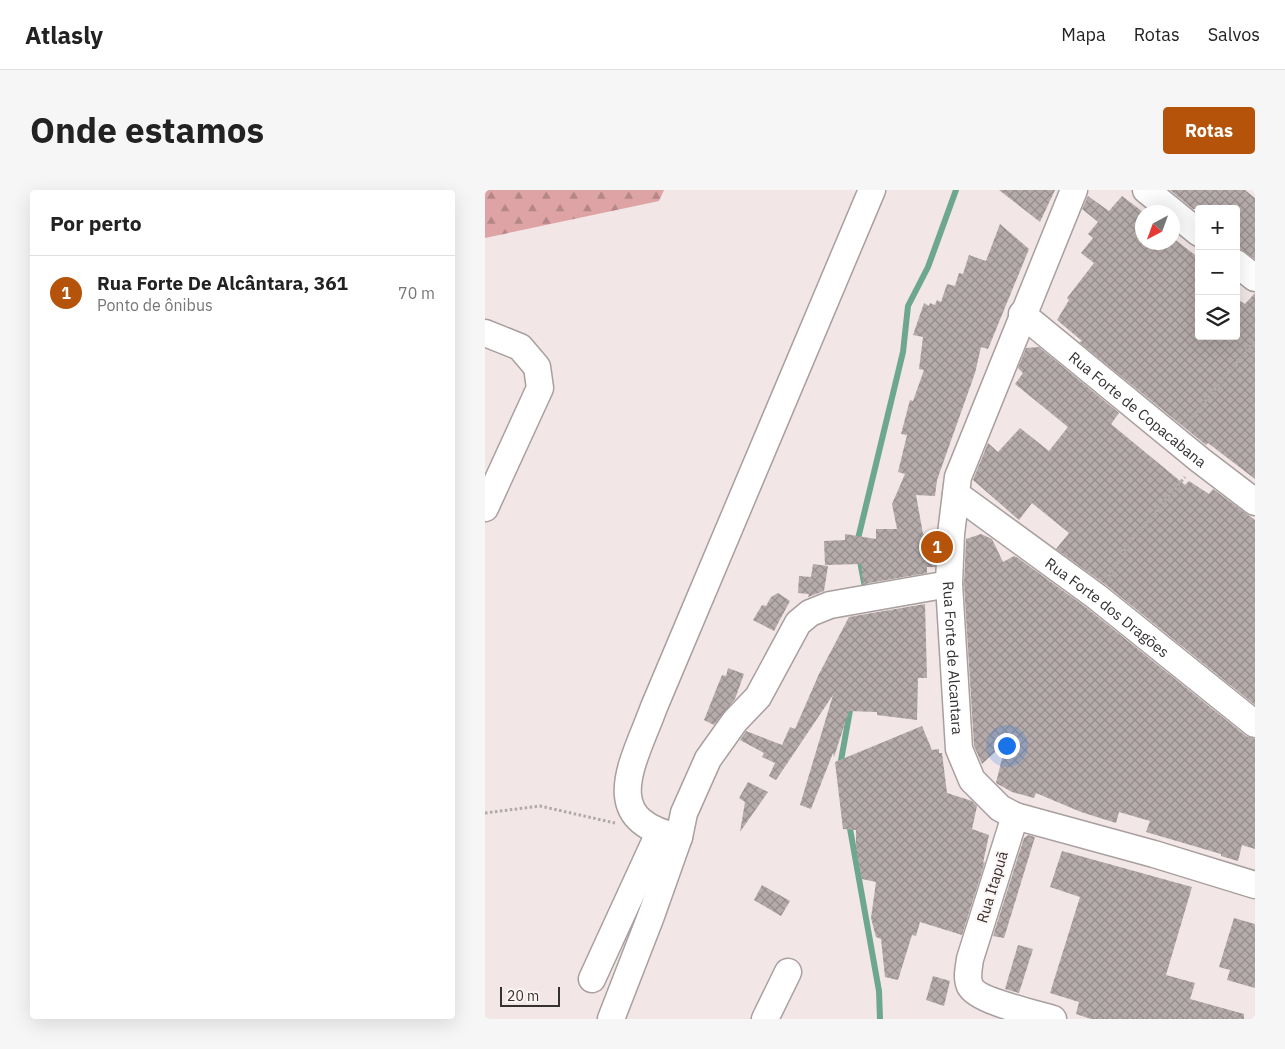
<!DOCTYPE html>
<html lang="pt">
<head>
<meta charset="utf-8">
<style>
	body { margin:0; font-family:"IBM Plex Sans",sans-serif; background:#f6f6f6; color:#222 }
	.controls { position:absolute; right:15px; top:15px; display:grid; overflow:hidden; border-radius:5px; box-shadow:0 5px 20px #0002 }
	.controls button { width:45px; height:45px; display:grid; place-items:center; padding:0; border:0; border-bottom:1px solid #e0e0e0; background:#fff; color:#222; font:25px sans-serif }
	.compass { position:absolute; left:650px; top:15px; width:45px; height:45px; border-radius:50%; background:#fff; box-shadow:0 5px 20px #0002; rotate:221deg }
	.scale { position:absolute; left:15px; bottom:12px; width:60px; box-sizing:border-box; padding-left:5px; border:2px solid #353131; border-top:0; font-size:14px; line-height:18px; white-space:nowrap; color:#353131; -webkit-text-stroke:4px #fef4f4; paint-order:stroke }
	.you { position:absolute; left:521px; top:555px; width:18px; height:18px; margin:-12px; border:4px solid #fff; border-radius:50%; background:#1a73e8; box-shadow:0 0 0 8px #1a73e833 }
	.badge { display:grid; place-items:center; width:32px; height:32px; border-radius:50%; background:#b45309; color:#fff; font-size:16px; font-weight:700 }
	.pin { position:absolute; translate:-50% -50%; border:2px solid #fff; box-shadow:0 1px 5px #0006 }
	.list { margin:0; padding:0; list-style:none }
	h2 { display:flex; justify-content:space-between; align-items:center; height:65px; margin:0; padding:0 20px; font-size:21px }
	h2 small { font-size:16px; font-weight:400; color:#767676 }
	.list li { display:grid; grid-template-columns:32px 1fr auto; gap:15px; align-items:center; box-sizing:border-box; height:75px; padding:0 20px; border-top:1px solid #e0e0e0 }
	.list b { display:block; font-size:19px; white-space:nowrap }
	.list p { margin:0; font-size:16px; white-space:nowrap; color:#767676 }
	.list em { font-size:16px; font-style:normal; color:#767676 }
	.icon { flex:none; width:28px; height:28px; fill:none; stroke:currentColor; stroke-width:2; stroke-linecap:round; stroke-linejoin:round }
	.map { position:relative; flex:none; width:770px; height:829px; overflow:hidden; border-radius:5px }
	header { display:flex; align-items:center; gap:30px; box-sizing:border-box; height:70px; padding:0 25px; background:#fff; border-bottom:1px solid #e0e0e0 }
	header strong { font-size:24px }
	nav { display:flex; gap:28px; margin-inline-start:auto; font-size:18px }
	.intro { display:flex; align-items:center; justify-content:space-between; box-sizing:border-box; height:120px; padding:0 30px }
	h1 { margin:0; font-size:35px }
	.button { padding:12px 22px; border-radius:5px; background:#b45309; color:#fff; font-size:18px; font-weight:700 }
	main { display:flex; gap:30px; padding:0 30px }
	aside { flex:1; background:#fff; border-radius:5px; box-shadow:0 5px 20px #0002 }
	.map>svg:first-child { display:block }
</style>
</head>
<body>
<header>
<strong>Atlasly</strong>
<nav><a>Mapa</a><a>Rotas</a><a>Salvos</a></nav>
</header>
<div class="intro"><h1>Onde estamos</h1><a class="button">Rotas</a></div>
<main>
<aside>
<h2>Por perto<small></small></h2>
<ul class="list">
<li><span class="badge">1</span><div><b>Rua Forte De Alcântara, 361</b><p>Ponto de ônibus</p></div><em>70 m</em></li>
</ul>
</aside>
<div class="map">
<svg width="770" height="829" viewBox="0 0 770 829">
	<defs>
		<pattern id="forest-firs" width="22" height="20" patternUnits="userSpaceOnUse" patternTransform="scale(1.25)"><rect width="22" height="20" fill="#dea4a5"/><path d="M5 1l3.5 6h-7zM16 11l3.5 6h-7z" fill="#b58687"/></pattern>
		<pattern id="building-cross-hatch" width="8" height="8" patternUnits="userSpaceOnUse" patternTransform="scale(1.25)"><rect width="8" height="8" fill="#b6abab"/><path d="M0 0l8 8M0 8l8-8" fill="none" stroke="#958c8c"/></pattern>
	</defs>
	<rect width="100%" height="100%" fill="#f2e6e6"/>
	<!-- forest -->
	<path fill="url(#forest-firs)" d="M 0,0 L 179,0 L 174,11 L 0,48 Z"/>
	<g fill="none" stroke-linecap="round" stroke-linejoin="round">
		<!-- stream -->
		<path stroke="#6ea790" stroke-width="6" d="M 372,353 L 418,162 L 423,116 L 443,77 L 471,0
			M 374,366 L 381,403
			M 355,576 L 366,515
			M 364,633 L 394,801 L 395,829"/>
	</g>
	<!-- building -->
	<path fill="url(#building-cross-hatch)" d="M 514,0 L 570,0 L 555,32 Z
		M 685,0 L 760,0 L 770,8 L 770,69 L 751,56 L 751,19 L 708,19 Z
		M 603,6 L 624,21 L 637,6 L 658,22 L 658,52 L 688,52 L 688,48 L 714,68 L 714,146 L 751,146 L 751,108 L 760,114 L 770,103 L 770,289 L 723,253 L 721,255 L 594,152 L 597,151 L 572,130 L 584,110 L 582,108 L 609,73 L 596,63 L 608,48 L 603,44 L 613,32 L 597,19 Z
		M 515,34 L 544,59 L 503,159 L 496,157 L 490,183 L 452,290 L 450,306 L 431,305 L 438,344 L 450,343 L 450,377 L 442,377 L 442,383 L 378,394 L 376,374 L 340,375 L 339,351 L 360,350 L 360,344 L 391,349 L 391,339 L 412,339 L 407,314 L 420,284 L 413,282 L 422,245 L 416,244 L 425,210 L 428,211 L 439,180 L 434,179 L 438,147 L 428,145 L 439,113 L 444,116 L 445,113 L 450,115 L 452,110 L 456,112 L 462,94 L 470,96 L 474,83 L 478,84 L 484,65 L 501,71 Z
		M 554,157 L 634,223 L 626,234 L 700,295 L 704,291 L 724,304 L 728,299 L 770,330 L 770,515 L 621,395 L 571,359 L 584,343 L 547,313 L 534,330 L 488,290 L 503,253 L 513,262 L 535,238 L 564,261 L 583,237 L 530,194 L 538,183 L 533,178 L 541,158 Z
		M 496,344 L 507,349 L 518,372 L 529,366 L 533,368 L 603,419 L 761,546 L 770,549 L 770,659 L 757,655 L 753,671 L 736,666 L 736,664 L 661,642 L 665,631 L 634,622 L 631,633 L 596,622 L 551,603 L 549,608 L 527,602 L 511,593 L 521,552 L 497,574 L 489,556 L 479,394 L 481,349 Z
		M 328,374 L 343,376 L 339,401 L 323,407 L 324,404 L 313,403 L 314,386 L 326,387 Z
		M 293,403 L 305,411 L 289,441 L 268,430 L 277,415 L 281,416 L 286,407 Z
		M 440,414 L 442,488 L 433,488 L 432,530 L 392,525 L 392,522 L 364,521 L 349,567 L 348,563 L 326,619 L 315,615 L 348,505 L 291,590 L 284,586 L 290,573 L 277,567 L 279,563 L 255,550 L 261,541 L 297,555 L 305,537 L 310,539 L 334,484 L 364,427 Z
		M 243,478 L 259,484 L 250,509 L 229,535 L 219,530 L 237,485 L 241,486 Z
		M 437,536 L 447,560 L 454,559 L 454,563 L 457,563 L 462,603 L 487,611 L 492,616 L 487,639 L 504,645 L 498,673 L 500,672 L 477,745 L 435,732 L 431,746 L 427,745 L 413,790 L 400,787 L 396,749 L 391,747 L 386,728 L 391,692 L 377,689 L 371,658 L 371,640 L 358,639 L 350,572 Z
		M 263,592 L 283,602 L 255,642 L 260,612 L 254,608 Z
		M 543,645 L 550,647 L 519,748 L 508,746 L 539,648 Z
		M 577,661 L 707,697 L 681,785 L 710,793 L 705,809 L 759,824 L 759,829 L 606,829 L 591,824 L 594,812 L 565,803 L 595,707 L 565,697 Z
		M 277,695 L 305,711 L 296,726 L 269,710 Z
		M 749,728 L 770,734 L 770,798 L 742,790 L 745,780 L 734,777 Z
		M 533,755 L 548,759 L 534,803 L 520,799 Z
		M 448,786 L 465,791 L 459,816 L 441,810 Z"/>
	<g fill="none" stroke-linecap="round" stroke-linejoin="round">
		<!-- minor casing -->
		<g stroke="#a99f9f" stroke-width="29">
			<g id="minor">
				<path id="s1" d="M 589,0 L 473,287 L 466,344 L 464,394 L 474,559 L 487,590 L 515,618 L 530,626 L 669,664 L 770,695"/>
				<path d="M 661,0 L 714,43"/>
				<path d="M 751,73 L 770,88"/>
				<path id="s2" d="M 537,124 L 715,270 L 770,312"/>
				<path d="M 0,143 L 35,157 L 52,177 L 55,198 L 0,318"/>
				<path id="s3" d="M 471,304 L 612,407 L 770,534"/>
				<path d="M 530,626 L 485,769 C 484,778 481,787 485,796 C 492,811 552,824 568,829"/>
				<path d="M 194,647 C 111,630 149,572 169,517 L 387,0"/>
				<path d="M 107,789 L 174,643"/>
				<path d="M 126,829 L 166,726 L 194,647 L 199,623 L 223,569 L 250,531 L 273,507 L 313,433 L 325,423 L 345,415 L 464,394"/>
				<path d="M 280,829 L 303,782"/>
			</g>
		</g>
		<!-- path -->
		<path stroke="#b1a8a8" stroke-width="3" stroke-dasharray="2.5 2.5" stroke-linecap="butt" d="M 704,231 L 770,150
			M 624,387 L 644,353 L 700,287
			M 0,623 L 55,616 L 130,633"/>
		<!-- minor -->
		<use href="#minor" stroke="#fff" stroke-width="26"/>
	</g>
	<g text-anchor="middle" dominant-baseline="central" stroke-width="4" stroke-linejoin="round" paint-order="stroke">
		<!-- street labels -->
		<g font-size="15" fill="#353131" stroke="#fef4f4">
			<text stroke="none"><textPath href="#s2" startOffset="150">Rua Forte de Copacabana</textPath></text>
			<text stroke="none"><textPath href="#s3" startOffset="189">Rua Forte dos Dragões</textPath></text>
			<text stroke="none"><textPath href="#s1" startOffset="491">Rua Forte de Alcantara</textPath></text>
			<text transform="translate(507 697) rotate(-73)">Rua Itapuã</text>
		</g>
	</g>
</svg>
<div class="controls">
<button>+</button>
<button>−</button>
<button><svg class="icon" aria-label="layers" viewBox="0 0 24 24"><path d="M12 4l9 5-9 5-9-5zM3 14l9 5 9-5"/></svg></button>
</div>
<svg class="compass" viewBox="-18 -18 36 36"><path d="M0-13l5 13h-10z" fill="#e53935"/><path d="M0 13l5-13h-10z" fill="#767676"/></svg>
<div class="scale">20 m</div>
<div class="you"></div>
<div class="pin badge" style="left:452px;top:357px">1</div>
</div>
</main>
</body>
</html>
